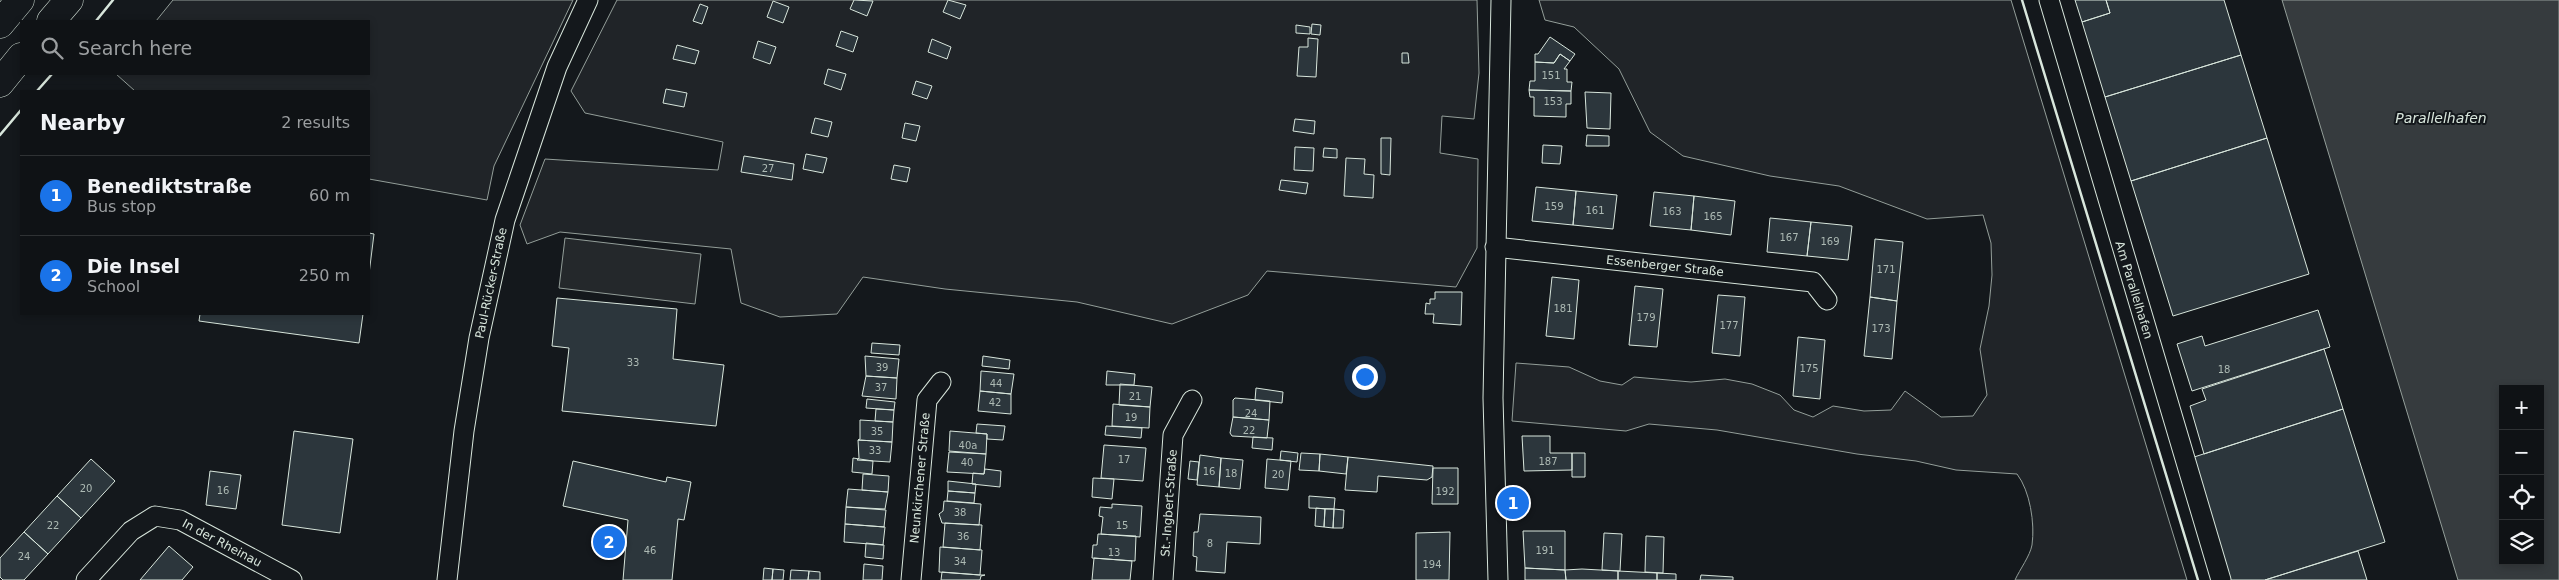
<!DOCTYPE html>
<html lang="en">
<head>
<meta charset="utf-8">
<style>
	body { margin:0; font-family:"DejaVu Sans",sans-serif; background:#181b1e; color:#f1f3f6 }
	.controls { position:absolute; right:15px; bottom:15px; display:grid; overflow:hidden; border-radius:0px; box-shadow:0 2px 8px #0003 }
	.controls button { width:45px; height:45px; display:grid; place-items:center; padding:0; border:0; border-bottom:1px solid #2f3234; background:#0f1215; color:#f1f3f6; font:25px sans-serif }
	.you { position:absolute; left:1364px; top:376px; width:18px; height:18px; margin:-12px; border:4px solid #fff; border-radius:50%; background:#1a73e8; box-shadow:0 0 0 8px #1a73e833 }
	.badge { display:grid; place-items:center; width:32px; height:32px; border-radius:50%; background:#1a73e8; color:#fff; font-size:16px; font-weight:700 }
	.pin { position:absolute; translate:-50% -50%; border:2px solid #fff; box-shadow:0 1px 5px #0006 }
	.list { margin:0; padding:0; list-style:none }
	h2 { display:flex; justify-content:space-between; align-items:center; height:65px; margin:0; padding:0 20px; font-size:21px }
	h2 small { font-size:16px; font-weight:400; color:#9b9ea0 }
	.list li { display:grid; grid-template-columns:32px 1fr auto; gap:15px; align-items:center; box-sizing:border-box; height:80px; padding:0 20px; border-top:1px solid #2f3234 }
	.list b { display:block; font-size:19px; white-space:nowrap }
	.list p { margin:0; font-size:16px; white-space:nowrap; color:#9b9ea0 }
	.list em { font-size:16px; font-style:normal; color:#9b9ea0 }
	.icon { flex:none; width:28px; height:28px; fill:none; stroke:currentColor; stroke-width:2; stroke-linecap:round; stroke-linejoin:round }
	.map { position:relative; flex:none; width:2559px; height:580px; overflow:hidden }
	.search { position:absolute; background:#0f1215; box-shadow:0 2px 8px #0003; left:20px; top:20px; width:350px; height:55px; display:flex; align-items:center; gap:12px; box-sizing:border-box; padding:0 18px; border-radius:0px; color:#9b9ea0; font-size:19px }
	.panel { position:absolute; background:#0f1215; box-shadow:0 2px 8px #0003; left:20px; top:90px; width:350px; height:225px; border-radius:0px }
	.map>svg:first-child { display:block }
</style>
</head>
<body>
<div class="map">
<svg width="2559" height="580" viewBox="0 0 2559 580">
	<rect width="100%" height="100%" fill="#14181c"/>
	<!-- green -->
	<path fill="#202428" stroke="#939e99" d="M 173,0 L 573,0 L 494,166 L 487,200 L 369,179 L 369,91 L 135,91 L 116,74 L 369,74 L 369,21 L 156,21 Z
		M 617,0 L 1477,0 L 1479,73 L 1474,119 L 1442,116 L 1440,153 L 1478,159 L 1477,248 L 1456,287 L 1267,271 L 1248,295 L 1172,324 L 1077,302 L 945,289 L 863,277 L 837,314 L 780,317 L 741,303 L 731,249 L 560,232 L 527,244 L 520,225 L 545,159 L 718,170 L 723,142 L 585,113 L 571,91 Z
		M 1539,0 L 2011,0 L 2187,580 L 2015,580 C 2020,569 2030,556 2032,545 C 2035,523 2030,491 2017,474 L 1956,470 L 1916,461 L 1857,454 L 1717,430 L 1649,424 L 1626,431 L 1512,421 L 1516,363 L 1569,367 L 1600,381 L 1622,385 L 1634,377 L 1691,382 L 1725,379 L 1752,384 L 1780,395 L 1794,410 L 1813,417 L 1833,406 L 1864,411 L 1891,410 L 1905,391 L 1941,417 L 1973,416 L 1987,395 L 1980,349 L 1989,306 L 1992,275 L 1991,243 L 1983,215 L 1927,219 L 1839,186 L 1770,176 L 1683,156 L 1650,132 L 1619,69 L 1574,27 L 1545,20 Z"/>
	<!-- parking -->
	<path fill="#24282b" stroke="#939e99" d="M 565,238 L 701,254 L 695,304 L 559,288 Z"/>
	<!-- water -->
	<path fill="#363b3e" stroke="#939e99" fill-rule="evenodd" d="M 2282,0 L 2559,0 L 2559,580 L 2458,580 ZM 2503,389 L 2540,389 L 2540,561 L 2503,561 Z"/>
	<!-- building -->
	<path fill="#2c363c" stroke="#d8e6dc" d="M 854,0 L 873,1 L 867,16 L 850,9 Z
		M 948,0 L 966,5 L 960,19 L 943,12 Z
		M 2075,0 L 2106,0 L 2110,13 L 2082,22 Z
		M 2106,0 L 2224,0 L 2241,55 L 2105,97 L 2082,22 L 2110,13 Z
		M 773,1 L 789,7 L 783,23 L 767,17 Z
		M 700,4 L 708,7 L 702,24 L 693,21 Z
		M 1312,24 L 1321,25 L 1320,35 L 1311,34 Z
		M 1296,25 L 1310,27 L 1310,34 L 1296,33 Z
		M 841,31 L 858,37 L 853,52 L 836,46 Z
		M 1550,37 L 1575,54 L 1570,61 L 1560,54 L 1554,63 L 1535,62 L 1535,54 L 1538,54 Z
		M 1308,38 L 1318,39 L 1316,77 L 1297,76 L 1299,47 L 1308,47 Z
		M 932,39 L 951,47 L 947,59 L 928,52 Z
		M 758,41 L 776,47 L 770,64 L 753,58 Z
		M 677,45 L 699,51 L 695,64 L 673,59 Z
		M 1402,53 L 1408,53 L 1409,63 L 1402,63 Z
		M 1560,54 L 1570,61 L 1564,69 L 1567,69 L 1567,82 L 1572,82 L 1571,91 L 1529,90 L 1530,81 L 1535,81 L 1535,62 L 1554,63 Z
		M 2241,55 L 2267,138 L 2131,181 L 2105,97 Z
		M 828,69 L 846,74 L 841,90 L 824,84 Z
		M 916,81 L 932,86 L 927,99 L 912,94 Z
		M 666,89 L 687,93 L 684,107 L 663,103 Z
		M 1529,90 L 1571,91 L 1571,104 L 1566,104 L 1566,117 L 1534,116 L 1534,97 L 1530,97 Z
		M 1585,92 L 1611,93 L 1610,129 L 1587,128 Z
		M 815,118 L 832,122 L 828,137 L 811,133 Z
		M 1295,119 L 1315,121 L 1314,134 L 1293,131 Z
		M 905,123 L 920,126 L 916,141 L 902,138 Z
		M 1587,135 L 1609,136 L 1609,146 L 1586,146 Z
		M 1381,138 L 1391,138 L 1390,175 L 1381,174 Z
		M 2267,138 L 2309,274 L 2173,316 L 2131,181 Z
		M 1543,145 L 1562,146 L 1560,164 L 1542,163 Z
		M 1295,147 L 1314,148 L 1313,171 L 1294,170 Z
		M 1324,148 L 1337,149 L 1337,158 L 1323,157 Z
		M 806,154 L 827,158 L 823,173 L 803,169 Z
		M 744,156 L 794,164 L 792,180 L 741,172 Z
		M 1346,158 L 1365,159 L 1364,174 L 1374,175 L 1373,198 L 1344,196 Z
		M 894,165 L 910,168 L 907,182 L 891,179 Z
		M 1281,180 L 1308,183 L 1306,194 L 1279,190 Z
		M 1536,187 L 1576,191 L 1573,225 L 1532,221 Z
		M 1576,191 L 1617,195 L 1613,229 L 1573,225 Z
		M 1654,192 L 1694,196 L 1691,230 L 1650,226 Z
		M 1694,196 L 1735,201 L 1731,235 L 1691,230 Z
		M 1770,218 L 1811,222 L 1807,256 L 1767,252 Z
		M 1811,222 L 1852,226 L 1848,260 L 1807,256 Z
		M 369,233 L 374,234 L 369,274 Z
		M 1875,239 L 1903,242 L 1897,301 L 1870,297 Z
		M 1552,277 L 1579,280 L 1574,339 L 1546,336 Z
		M 1635,286 L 1663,289 L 1657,347 L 1629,345 Z
		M 1435,292 L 1462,292 L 1461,325 L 1433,323 L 1434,314 L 1425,314 L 1426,303 L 1430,304 L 1430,299 L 1435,299 Z
		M 1718,295 L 1745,297 L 1740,356 L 1712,353 Z
		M 1870,297 L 1897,301 L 1892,359 L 1864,356 Z
		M 557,298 L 677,309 L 673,359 L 724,365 L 716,426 L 562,411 L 569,348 L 552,346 Z
		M 2318,310 L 2330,347 L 2192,391 L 2177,344 L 2202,336 L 2205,346 Z
		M 200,314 L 363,314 L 359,343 L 199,321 Z
		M 1798,337 L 1825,340 L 1820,399 L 1793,396 Z
		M 872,343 L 900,345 L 899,355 L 871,353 Z
		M 2324,349 L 2343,409 L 2204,454 L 2190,406 L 2206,400 L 2202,389 Z
		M 865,356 L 899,359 L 897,378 L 866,376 Z
		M 983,356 L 1010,360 L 1009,369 L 982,366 Z
		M 981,371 L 1014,374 L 1011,394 L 980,391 Z
		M 1107,371 L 1135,374 L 1134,385 L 1106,385 Z
		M 866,376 L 897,378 L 896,399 L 862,396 Z
		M 1120,384 L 1152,387 L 1150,407 L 1119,405 Z
		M 1256,388 L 1283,392 L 1282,403 L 1255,400 Z
		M 980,391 L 1011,394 L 1011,414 L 978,411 Z
		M 1235,398 L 1270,401 L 1269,420 L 1233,417 L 1233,400 Z
		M 867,399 L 895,402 L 894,410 L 866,408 Z
		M 1113,404 L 1150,407 L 1149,428 L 1112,426 Z
		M 876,409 L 894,410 L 893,422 L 875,421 Z
		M 2343,409 L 2385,542 L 2265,580 L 2229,580 L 2191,458 Z
		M 1233,417 L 1269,420 L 1267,438 L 1232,436 L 1230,433 Z
		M 860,420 L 893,422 L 892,442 L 858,440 L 860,439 Z
		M 977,424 L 1005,426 L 1003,440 L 987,439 L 987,434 L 976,433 Z
		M 1106,426 L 1142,428 L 1141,438 L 1105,435 Z
		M 294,431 L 353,439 L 340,533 L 282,525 Z
		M 950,431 L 987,434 L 986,454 L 949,451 Z
		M 1522,436 L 1550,436 L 1550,453 L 1572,453 L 1572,470 L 1524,471 Z
		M 1253,437 L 1273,438 L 1272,450 L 1252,448 Z
		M 858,440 L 892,442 L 890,462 L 857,460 L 859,458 Z
		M 1104,445 L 1146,448 L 1143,481 L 1101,478 Z
		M 1281,451 L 1298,453 L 1297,462 L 1280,460 Z
		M 949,452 L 986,454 L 984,474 L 947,472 Z
		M 1301,453 L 1320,454 L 1319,471 L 1299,470 Z
		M 1572,453 L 1585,453 L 1585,477 L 1572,477 Z
		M 1320,454 L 1348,457 L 1346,474 L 1319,471 Z
		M 1200,455 L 1221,458 L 1219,487 L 1197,485 Z
		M 1348,457 L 1433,466 L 1432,477 L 1427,480 L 1378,476 L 1377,492 L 1345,490 Z
		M 853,458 L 873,461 L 872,474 L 852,472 Z
		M 1221,458 L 1243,460 L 1240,489 L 1219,487 Z
		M 91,459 L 115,481 L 81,518 L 57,496 Z
		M 1267,459 L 1291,461 L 1288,490 L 1265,488 Z
		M 573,461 L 666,482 L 667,477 L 691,482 L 684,520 L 678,519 L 672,580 L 623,580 L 628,520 L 563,506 Z
		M 1190,461 L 1199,462 L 1197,480 L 1188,479 Z
		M 1433,468 L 1458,468 L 1458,504 L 1432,504 Z
		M 985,469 L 1001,471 L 1000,487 L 972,484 L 973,473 L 984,474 Z
		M 210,471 L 241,475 L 236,509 L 206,505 Z
		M 863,474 L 889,476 L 888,492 L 862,490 Z
		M 1093,478 L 1114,479 L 1112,499 L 1092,497 Z
		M 948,481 L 976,484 L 975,493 L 948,491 Z
		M 848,489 L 888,492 L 885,509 L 846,507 Z
		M 948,491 L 975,493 L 974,503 L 947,501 Z
		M 57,496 L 81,518 L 48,554 L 24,532 Z
		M 1309,496 L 1335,498 L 1334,509 L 1309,508 Z
		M 944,501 L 981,504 L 979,525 L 942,523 L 939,514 L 943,511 Z
		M 1112,504 L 1142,506 L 1140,537 L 1101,534 L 1103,517 L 1099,516 L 1100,507 L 1112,508 Z
		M 846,507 L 886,510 L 884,527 L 845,524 Z
		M 1316,508 L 1325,509 L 1324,527 L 1315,526 Z
		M 1325,509 L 1334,509 L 1333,528 L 1324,527 Z
		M 1334,509 L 1344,510 L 1343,528 L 1333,528 Z
		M 1200,514 L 1261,517 L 1260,544 L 1227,542 L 1225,573 L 1196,571 L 1197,557 L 1193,556 L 1194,532 L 1198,532 Z
		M 945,523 L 982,525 L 980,550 L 943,547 Z
		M 845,524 L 885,527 L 883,545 L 844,542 Z
		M 1523,531 L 1565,531 L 1565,570 L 1525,568 Z
		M 24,532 L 48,554 L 24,580 L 3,580 L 0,577 L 0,558 Z
		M 1450,532 L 1449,580 L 1416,580 L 1416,533 Z
		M 1604,533 L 1622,534 L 1620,571 L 1602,570 Z
		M 1098,534 L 1136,536 L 1135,561 L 1092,558 L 1093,545 L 1097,545 Z
		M 1646,536 L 1664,537 L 1663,573 L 1645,572 Z
		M 866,543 L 884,545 L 883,559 L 865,557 Z
		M 169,546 L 193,567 L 182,580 L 140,580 Z
		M 940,547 L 982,550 L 980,575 L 939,572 Z
		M 2358,551 L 2367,580 L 2265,580 Z
		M 1094,558 L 1132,561 L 1130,580 L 1092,580 Z
		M 864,564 L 883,566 L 882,580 L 863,580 Z
		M 764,568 L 773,569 L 772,580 L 763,580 Z
		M 1525,568 L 1565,570 L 1566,580 L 1525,580 Z
		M 773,569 L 784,570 L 783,580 L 772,580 Z
		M 1582,569 L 1618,571 L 1618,580 L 1566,580 L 1565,570 Z
		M 791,570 L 809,571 L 808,580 L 790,580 Z
		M 809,571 L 820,572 L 820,580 L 808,580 Z
		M 1618,571 L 1657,573 L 1657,580 L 1618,580 Z
		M 942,572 L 980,575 L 985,575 L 981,576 L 980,580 L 941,580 Z
		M 1657,573 L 1676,574 L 1676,580 L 1657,580 Z
		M 1701,575 L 1733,577 L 1733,580 L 1700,580 Z"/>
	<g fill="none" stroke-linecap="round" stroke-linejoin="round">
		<!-- minor casing -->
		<g stroke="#d8e6dc" stroke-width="21">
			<path id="minor" d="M 2049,0 L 2221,580
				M 1495,247 L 1813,282 L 1827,300
				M 86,580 L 131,531 L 155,516 L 180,520 L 292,580
				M 447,580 L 464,431 L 479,338 L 505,220 L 557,67 L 588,0
				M 911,580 L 927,400 L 941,382
				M 1163,580 L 1173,435 L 1192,400
				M 1498,580 L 1493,398 L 1501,0"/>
		</g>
		<!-- motorway casing -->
		<g stroke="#d8e6dc" stroke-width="29">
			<path id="motorway" d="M 51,21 L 69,0
				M 0,24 L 20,0
				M 0,83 L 21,57"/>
		</g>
		<!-- minor -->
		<use href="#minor" stroke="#14181c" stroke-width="19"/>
		<!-- motorway -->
		<use href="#motorway" stroke="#14181c" stroke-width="28"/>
		<!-- wall -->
		<path stroke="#d8e6dc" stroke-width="2.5" d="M 2022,0 L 2198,580
			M 96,21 L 113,0
			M 37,91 L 52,74
			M 0,135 L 21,110"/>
	</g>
	<g text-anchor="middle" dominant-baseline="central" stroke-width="4" stroke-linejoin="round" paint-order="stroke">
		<!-- number labels -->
		<g font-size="10" fill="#adbab4">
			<text x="1551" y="75">151</text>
			<text x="1553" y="101">153</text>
			<text x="768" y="168">27</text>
			<text x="1554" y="206">159</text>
			<text x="1595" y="210">161</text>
			<text x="1672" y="211">163</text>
			<text x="1713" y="216">165</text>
			<text x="1789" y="237">167</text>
			<text x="1830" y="241">169</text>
			<text x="1886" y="269">171</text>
			<text x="1563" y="308">181</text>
			<text x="1646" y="317">179</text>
			<text x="1729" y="325">177</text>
			<text x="1881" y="328">173</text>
			<text x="633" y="362">33</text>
			<text x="882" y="367">39</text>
			<text x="1809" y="368">175</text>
			<text x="2224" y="369">18</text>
			<text x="996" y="383">44</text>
			<text x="881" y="387">37</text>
			<text x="1135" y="396">21</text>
			<text x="995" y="402">42</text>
			<text x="1251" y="413">24</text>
			<text x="1131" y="417">19</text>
			<text x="1249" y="430">22</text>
			<text x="877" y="431">35</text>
			<text x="968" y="445">40a</text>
			<text x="875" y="450">33</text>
			<text x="1124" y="459">17</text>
			<text x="1548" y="461">187</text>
			<text x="967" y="462">40</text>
			<text x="1209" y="471">16</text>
			<text x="1231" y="473">18</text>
			<text x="1278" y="474">20</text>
			<text x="86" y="488">20</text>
			<text x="223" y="490">16</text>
			<text x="1445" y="491">192</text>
			<text x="960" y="512">38</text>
			<text x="53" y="525">22</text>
			<text x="1122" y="525">15</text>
			<text x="963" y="536">36</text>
			<text x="1210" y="543">8</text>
			<text x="650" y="550">46</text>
			<text x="1545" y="550">191</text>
			<text x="1114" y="552">13</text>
			<text x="24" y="556">24</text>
			<text x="960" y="561">34</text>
			<text x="1432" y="564">194</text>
		</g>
		<!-- street labels -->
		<g font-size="12" fill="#d8e6dc" stroke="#14181c">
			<text transform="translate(1665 266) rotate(6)">Essenberger Straße</text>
			<text transform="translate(491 283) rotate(-78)">Paul-Rücker-Straße</text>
			<text transform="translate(2134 290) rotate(73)">Am Parallelhafen</text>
			<text transform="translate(920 478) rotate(-85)">Neunkirchener Straße</text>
			<text transform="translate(1169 503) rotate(-86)">St.-Ingbert-Straße</text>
			<text transform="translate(222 543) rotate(28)">In der Rheinau</text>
		</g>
		<!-- water labels -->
		<g font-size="14" font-style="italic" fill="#d8e6dc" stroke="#14181c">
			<text x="2441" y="118">Parallelhafen</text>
		</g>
	</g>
</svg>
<div class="controls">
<button>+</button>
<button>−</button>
<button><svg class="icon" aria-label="locate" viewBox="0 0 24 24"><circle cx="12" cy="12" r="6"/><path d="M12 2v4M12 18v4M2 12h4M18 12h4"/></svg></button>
<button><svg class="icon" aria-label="layers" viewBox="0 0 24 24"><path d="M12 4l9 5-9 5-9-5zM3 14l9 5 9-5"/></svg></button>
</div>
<div class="you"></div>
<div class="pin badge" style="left:1513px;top:503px">1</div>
<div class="pin badge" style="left:609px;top:542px">2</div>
<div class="search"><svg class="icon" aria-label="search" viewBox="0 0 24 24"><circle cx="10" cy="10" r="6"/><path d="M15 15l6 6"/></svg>Search here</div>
<section class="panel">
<h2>Nearby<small>2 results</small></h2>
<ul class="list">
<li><span class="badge">1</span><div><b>Benediktstraße</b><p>Bus stop</p></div><em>60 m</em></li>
<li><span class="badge">2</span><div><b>Die Insel</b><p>School</p></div><em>250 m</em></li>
</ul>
</section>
</div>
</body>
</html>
